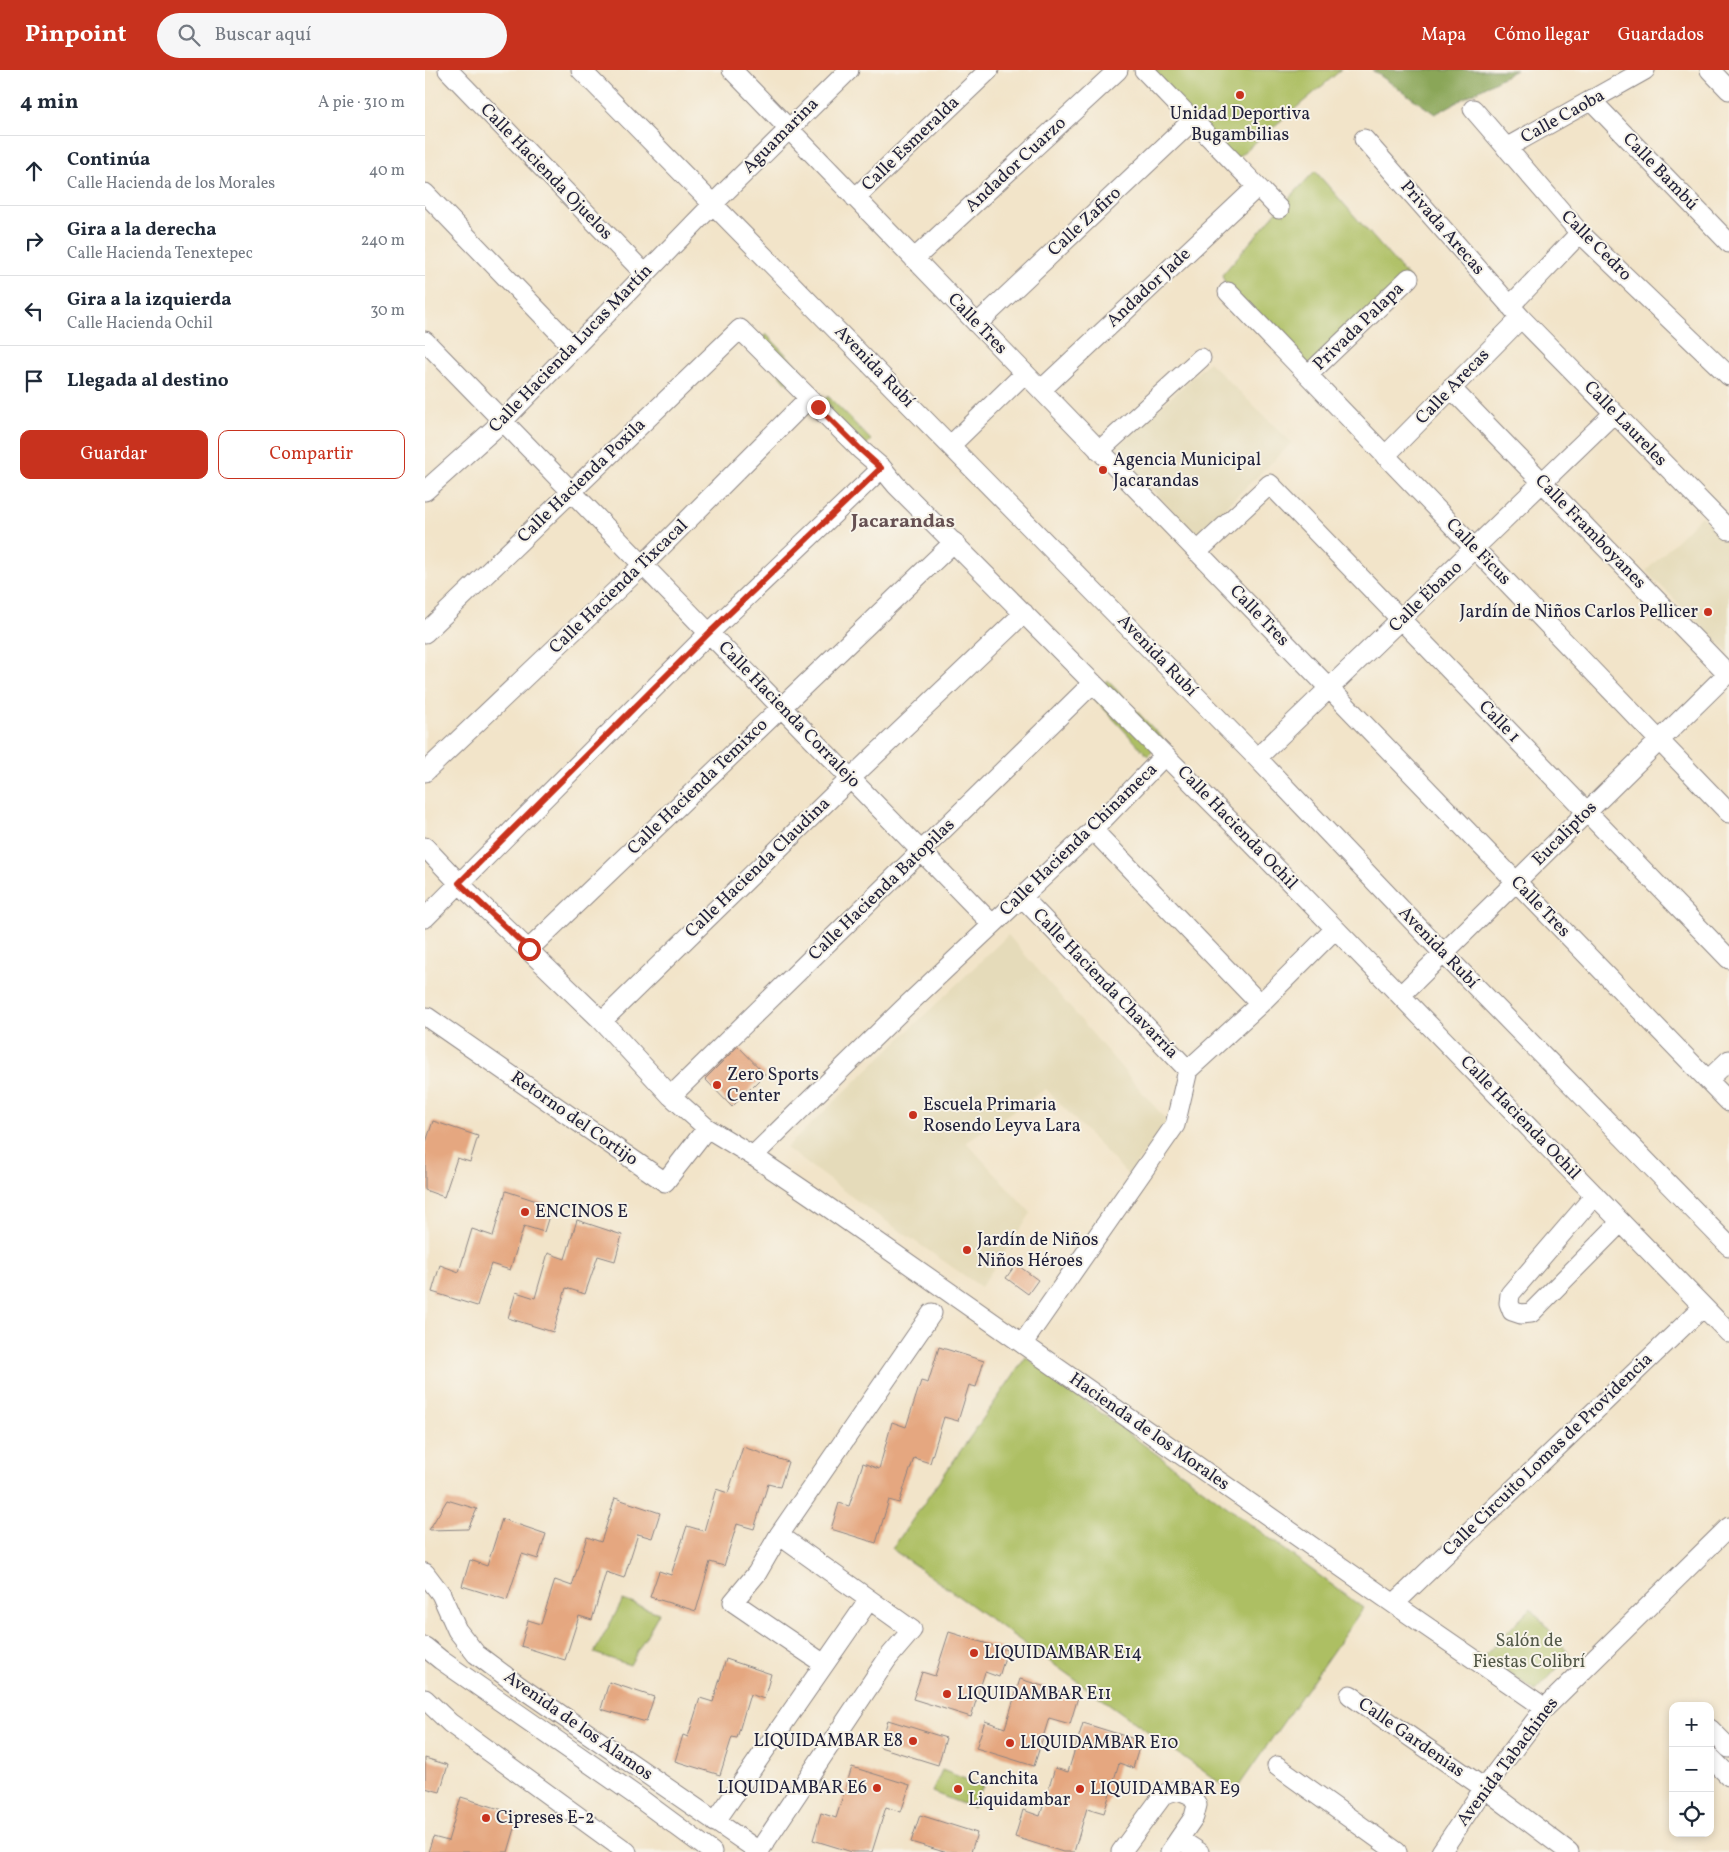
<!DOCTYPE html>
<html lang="es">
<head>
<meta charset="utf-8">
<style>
	body { margin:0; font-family:Vollkorn,serif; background:#f6f6f7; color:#1f2937 }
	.controls { position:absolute; right:15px; bottom:15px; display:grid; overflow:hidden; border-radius:10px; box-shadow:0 2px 8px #0003 }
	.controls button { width:45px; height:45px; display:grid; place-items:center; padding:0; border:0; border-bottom:1px solid #e0e1e3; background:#fff; color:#1f2937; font:25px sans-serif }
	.stop { position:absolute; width:15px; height:15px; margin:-11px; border:4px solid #c8321e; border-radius:50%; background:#fff }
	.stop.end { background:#c8321e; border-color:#fff; box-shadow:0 1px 5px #0008 }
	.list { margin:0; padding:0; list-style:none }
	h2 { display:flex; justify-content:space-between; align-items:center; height:65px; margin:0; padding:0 20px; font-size:21px }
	h2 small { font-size:16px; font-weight:400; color:#747a83 }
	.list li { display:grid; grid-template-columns:32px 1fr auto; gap:15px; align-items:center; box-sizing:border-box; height:70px; padding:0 20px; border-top:1px solid #e0e1e3 }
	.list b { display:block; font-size:19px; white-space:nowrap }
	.list p { margin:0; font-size:16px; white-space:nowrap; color:#747a83 }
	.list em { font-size:16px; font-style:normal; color:#747a83 }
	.actions { display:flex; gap:10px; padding:15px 20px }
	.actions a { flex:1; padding:11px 0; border:1px solid #c8321e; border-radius:10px; text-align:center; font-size:18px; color:#c8321e }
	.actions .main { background:#c8321e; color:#fff }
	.icon { flex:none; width:28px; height:28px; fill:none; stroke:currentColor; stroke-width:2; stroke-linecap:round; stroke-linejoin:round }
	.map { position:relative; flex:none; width:1304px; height:1782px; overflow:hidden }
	header { display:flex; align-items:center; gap:30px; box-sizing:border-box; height:70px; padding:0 25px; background:#c8321e; color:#fff }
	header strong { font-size:24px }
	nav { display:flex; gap:28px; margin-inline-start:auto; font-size:18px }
	.search { width:350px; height:45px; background:#f6f6f7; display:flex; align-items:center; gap:12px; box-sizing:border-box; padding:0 18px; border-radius:28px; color:#747a83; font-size:19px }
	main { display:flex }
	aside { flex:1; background:#fff }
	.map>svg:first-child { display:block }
</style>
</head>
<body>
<header>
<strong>Pinpoint</strong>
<div class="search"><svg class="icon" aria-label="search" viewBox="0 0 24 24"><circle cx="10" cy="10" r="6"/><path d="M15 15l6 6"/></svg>Buscar aquí</div>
<nav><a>Mapa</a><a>Cómo llegar</a><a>Guardados</a></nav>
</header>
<main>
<aside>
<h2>4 min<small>A pie · 310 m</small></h2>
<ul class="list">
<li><svg class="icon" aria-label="ahead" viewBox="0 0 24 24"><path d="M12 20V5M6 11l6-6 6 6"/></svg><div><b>Continúa</b><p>Calle Hacienda de los Morales</p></div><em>40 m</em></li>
<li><svg class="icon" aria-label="right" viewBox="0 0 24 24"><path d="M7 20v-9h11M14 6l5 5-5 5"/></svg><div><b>Gira a la derecha</b><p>Calle Hacienda Tenextepec</p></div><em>240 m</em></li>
<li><svg class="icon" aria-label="left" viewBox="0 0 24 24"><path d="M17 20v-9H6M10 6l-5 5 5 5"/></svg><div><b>Gira a la izquierda</b><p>Calle Hacienda Ochil</p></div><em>30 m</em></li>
<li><svg class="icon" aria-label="arrive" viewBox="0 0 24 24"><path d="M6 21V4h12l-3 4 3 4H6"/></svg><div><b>Llegada al destino</b></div></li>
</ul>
<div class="actions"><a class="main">Guardar</a><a>Compartir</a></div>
</aside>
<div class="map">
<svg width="1304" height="1782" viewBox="0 0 1304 1782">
	<rect width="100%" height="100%" fill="#f7f3e8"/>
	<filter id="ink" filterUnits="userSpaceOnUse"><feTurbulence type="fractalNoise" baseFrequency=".02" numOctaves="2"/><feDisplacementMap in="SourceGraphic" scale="10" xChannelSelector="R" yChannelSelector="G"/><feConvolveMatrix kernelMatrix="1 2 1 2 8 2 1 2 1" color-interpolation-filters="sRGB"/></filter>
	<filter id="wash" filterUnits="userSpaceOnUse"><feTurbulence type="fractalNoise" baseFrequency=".0096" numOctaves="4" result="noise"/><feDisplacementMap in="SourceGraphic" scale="20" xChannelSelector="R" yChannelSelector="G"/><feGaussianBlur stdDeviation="1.12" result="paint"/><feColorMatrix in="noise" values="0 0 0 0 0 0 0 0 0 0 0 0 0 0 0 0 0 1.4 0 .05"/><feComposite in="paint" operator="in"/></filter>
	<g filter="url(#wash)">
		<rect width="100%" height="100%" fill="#f2e4c9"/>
		<!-- built -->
		<path fill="#e5dbba" d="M 784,292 L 867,373 L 771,465 L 689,380 Z
			M 1276,446 L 1304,475 L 1304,583 L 1221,501 Z
			M 583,865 L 742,1051 L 703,1105 L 621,1019 L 541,1072 L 606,1143 L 556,1217 L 442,1138 L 361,1078 Z"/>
		<!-- green -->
		<path fill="#adbf63" stroke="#68704f" d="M 719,0 L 916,0 L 808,91 Z
			M 890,101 L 984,208 L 883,305 L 803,222 L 797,205 L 854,139 Z
			M 341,264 L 377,301 L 363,314 L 331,275 Z
			M 403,326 L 446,370 L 433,383 L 389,341 Z
			M 682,610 L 739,670 L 723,686 L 667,626 Z
			M 601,1287 L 938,1538 L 809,1723 L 467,1479 Z
			M 198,1530 L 234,1543 L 205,1595 L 169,1583 Z
			M 1106,1538 L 1145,1585 L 1111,1621 L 1059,1586 Z
			M 517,1700 L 558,1716 L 548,1738 L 507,1722 Z"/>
		<!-- forest -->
		<path fill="#8aa659" stroke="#56644a" d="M 947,0 L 1091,0 L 1010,44 Z"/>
		<g id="blocks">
			<!-- building -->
			<path fill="#e5a780" d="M 313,976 L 340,1004 L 307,1037 L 280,1009 Z
				M 8,1051 L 53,1066 L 45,1092 L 32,1088 L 19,1127 L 0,1120 L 0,1075 Z
				M 81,1121 L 127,1136 L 119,1162 L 99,1156 L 85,1200 L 66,1194 L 52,1236 L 7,1222 L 15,1195 L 34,1202 L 47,1159 L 68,1166 Z
				M 152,1150 L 197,1165 L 190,1191 L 173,1186 L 160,1224 L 141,1218 L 128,1262 L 83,1248 L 91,1222 L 110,1228 L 123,1183 L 140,1189 Z
				M 591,1194 L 613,1210 L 603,1224 L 581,1208 Z
				M 514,1277 L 559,1291 L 551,1317 L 544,1315 L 533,1351 L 519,1347 L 505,1393 L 489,1388 L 474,1433 L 464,1430 L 451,1473 L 406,1459 L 414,1433 L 424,1436 L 438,1393 L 454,1399 L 467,1352 L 481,1357 L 496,1311 L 503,1313 Z
				M 318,1377 L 363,1392 L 355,1417 L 343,1414 L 329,1459 L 312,1454 L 299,1496 L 285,1492 L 271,1541 L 225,1527 L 234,1501 L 246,1505 L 262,1456 L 279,1461 L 291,1419 L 303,1423 Z
				M 190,1428 L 235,1443 L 227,1468 L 213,1464 L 199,1508 L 181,1502 L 167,1550 L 154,1546 L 140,1590 L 96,1576 L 103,1550 L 116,1554 L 130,1510 L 147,1516 L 162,1467 L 176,1472 Z
				M 22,1430 L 52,1439 L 43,1459 L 4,1460 Z
				M 77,1449 L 121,1464 L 113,1489 L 97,1484 L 82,1530 L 37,1516 L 45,1490 L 62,1496 Z
				M 524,1562 L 582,1580 L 574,1607 L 560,1602 L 546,1647 L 488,1629 L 497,1602 L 510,1606 Z
				M 301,1589 L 346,1604 L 339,1629 L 325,1624 L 312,1668 L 307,1667 L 295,1705 L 250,1691 L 258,1665 L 263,1667 L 275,1628 L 288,1632 Z
				M 595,1609 L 653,1627 L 645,1654 L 624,1648 L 609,1696 L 551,1678 L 560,1651 L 580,1658 Z
				M 184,1612 L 229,1627 L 221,1652 L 176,1639 Z
				M 463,1650 L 521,1668 L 513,1695 L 455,1677 Z
				M 658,1653 L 716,1671 L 708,1698 L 694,1693 L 679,1743 L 662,1738 L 649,1782 L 638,1782 L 590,1767 L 598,1740 L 615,1746 L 630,1698 L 643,1702 Z
				M 0,1688 L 23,1695 L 15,1722 L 0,1718 Z
				M 427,1697 L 485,1715 L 476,1742 L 461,1737 L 447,1782 L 427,1782 L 388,1770 L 396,1743 L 411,1748 Z
				M 36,1727 L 94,1745 L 83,1782 L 3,1782 L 8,1767 L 23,1771 Z
				M 495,1745 L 552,1763 L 546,1782 L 519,1782 L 486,1772 Z"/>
		</g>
	</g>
	<g filter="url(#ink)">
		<use href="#blocks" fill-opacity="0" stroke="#8a8382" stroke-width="1"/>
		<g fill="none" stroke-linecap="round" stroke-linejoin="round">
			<!-- minor casing -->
			<g stroke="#8a8382" stroke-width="21">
				<path id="minor" d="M 23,0 L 220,204
					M 156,0 L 832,688 L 1018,883 L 1304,1176
					M 307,0 L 1304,1032
					M 719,0 L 854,139
					M 1285,0 L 1304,20
					M 1167,31 L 1304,173
					M 1048,39 L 1155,163 L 1304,306
					M 939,69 L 1096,248 L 1304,460
					M 1081,78 L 1220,0
					M 0,123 L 149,278
					M 430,128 L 564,0
					M 489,189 L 693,0
					M 803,222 L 1304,743
					M 1085,236 L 1155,163
					M 552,254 L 768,50
					M 0,271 L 567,854
					M 883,305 L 984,208
					M 1026,318 L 1304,605
					M 616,320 L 832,117
					M 526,375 L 600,303
					M 674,381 L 776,288
					M 960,386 L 1096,248
					M 0,421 L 78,351 L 293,129 L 424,0
					M 772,482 L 845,414 L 1304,889
					M 0,563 L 315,259 L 436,380 L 457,398 L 471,415 L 821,767 L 1304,1263
					M 832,688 L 1189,343
					M 0,702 L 218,495 L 384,328
					M 668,760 L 835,934
					M 0,777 L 34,813 L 177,951 L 246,1026 L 282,1058 L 328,1086 L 387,1126 L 969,1534 L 1120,1638
					M 597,827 L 763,1000
					M 0,848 L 284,563 L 457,398
					M 104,879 L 529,472
					M 976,925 L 1304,602
					M 2,947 L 240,1112 L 282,1058
					M 177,951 L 426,708 L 599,543
					M 763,1000 L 835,934 L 910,859
					M 1283,1010 L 1304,990
					M 246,1026 L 668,613
					M 328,1086 L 478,939 L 668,760 L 740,685
					M 1170,1125 L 1085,1224 L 1084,1233 L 1087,1241 L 1096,1244 L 1106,1243 L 1196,1152
					M 598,1273 L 750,1055 L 763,1000
					M 0,1503 L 16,1524 L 32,1560 L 51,1584 L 94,1616 L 335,1782
					M 969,1534 L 1278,1237
					M 0,1577 L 16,1590 L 210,1725 L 287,1782
					M 399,1594 L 308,1532 L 332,1503 L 354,1465 L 507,1243
					M 925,1625 L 1059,1718 L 1144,1782
					M 0,1629 L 25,1653 L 202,1782
					M 1285,1659 L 1304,1678
					M 1285,1687 L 1304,1706
					M 852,1696 L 972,1782
					M 290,1752 L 444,1530
					M 754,1769 L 774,1782
					M 334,1781 L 463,1588 L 487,1560 L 354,1465
					M 696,1782 L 739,1724 L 753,1720 L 766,1725 L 772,1735 L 769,1747 L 745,1782
					M 1016,1782 L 1059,1718 L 1120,1638 L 1304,1457"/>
			</g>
			<!-- minor -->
			<use href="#minor" stroke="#fff" stroke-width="19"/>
		</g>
	</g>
	<g fill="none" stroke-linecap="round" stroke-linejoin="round" filter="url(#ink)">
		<!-- route -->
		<path stroke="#c8321e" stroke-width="6" d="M 104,879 L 34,813 L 284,563 L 456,398 L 436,380 L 393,337"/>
	</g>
	<!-- markers -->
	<g fill="#c8321e" stroke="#f7f3e8" stroke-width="2">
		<circle cx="815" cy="25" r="5"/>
		<circle cx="678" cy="400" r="5"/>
		<circle cx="1283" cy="542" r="5"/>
		<circle cx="292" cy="1015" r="5"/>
		<circle cx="488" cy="1045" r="5"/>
		<circle cx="100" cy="1142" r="5"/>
		<circle cx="542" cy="1180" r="5"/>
		<circle cx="549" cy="1583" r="5"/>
		<circle cx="522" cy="1624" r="5"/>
		<circle cx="488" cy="1671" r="5"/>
		<circle cx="585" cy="1673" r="5"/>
		<circle cx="452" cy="1718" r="5"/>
		<circle cx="533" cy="1719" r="5"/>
		<circle cx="655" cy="1719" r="5"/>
		<circle cx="61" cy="1748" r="5"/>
	</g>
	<g text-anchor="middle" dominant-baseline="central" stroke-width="4" stroke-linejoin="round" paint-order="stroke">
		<!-- poi labels -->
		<g font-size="18" fill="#22223b" stroke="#f7f3e8" text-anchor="start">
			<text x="815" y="44" text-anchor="middle">Unidad Deportiva<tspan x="815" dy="21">Bugambilias</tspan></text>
			<text x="688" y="390">Agencia Municipal<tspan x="688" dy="21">Jacarandas</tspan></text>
			<text x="1273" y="542" text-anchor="end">Jardín de Niños Carlos Pellicer</text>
			<text x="302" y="1005">Zero Sports<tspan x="302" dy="21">Center</tspan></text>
			<text x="498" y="1035">Escuela Primaria<tspan x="498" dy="21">Rosendo Leyva Lara</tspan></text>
			<text x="110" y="1142">ENCINOS E</text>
			<text x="552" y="1170">Jardín de Niños<tspan x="552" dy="21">Niños Héroes</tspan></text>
			<text x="559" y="1583">LIQUIDAMBAR E14</text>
			<text x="532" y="1624">LIQUIDAMBAR E11</text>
			<text x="478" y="1671" text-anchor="end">LIQUIDAMBAR E8</text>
			<text x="595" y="1673">LIQUIDAMBAR E10</text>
			<text x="543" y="1709">Canchita<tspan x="543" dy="21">Liquidambar</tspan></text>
			<text x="442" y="1718" text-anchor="end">LIQUIDAMBAR E6</text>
			<text x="665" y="1719">LIQUIDAMBAR E9</text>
			<text x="71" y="1748">Cipreses E-2</text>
		</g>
		<!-- street labels -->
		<g font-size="18" fill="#22223b" stroke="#f7f3e8">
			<text transform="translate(1138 47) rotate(-29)">Calle Caoba</text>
			<text transform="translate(356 66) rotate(-45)">Aguamarina</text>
			<text transform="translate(486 74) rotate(-44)">Calle Esmeralda</text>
			<text transform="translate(591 95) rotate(-43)">Andador Cuarzo</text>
			<text transform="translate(121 102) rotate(46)">Calle Hacienda Ojuelos</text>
			<text transform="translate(1235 102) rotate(46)">Calle Bambú</text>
			<text transform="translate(660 152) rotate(-43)">Calle Zafiro</text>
			<text transform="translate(1017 158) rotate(49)">Privada Arecas</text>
			<text transform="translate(1171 176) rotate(45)">Calle Cedro</text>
			<text transform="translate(724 218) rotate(-43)">Andador Jade</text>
			<text transform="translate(552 254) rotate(46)">Calle Tres</text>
			<text transform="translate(934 257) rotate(-44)">Privada Palapa</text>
			<text transform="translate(146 279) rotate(-46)">Calle Hacienda Lucas Martín</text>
			<text transform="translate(449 297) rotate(46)">Avenida Rubí</text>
			<text transform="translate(1028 317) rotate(-46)">Calle Arecas</text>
			<text transform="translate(1200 354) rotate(46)">Calle Laureles</text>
			<text transform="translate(157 411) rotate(-44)">Calle Hacienda Poxila</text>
			<text transform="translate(1165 462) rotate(46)">Calle Framboyanes</text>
			<text transform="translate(1053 482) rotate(46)">Calle Ficus</text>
			<text transform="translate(194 517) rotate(-44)">Calle Hacienda Tixcacal</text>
			<text transform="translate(1001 527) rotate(-44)">Calle Ébano</text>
			<text transform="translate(834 546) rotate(46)">Calle Tres</text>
			<text transform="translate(732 586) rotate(46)">Avenida Rubí</text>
			<text transform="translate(364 645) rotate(46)">Calle Hacienda Corralejo</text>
			<text transform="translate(1074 652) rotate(46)">Calle 1</text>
			<text transform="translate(273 717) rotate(-44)">Calle Hacienda Temixco</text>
			<text transform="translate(812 758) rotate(46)">Calle Hacienda Ochil</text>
			<text transform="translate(1140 764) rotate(-45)">Eucaliptos</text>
			<text transform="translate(654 770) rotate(-44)">Calle Hacienda Chinameca</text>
			<text transform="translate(333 798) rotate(-44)">Calle Hacienda Claudina</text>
			<text transform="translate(457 820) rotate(-44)">Calle Hacienda Batopilas</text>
			<text transform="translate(1115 837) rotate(46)">Calle Tres</text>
			<text transform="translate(1013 878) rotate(46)">Avenida Rubí</text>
			<text transform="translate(680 914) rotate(46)">Calle Hacienda Chavarría</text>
			<text transform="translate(1095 1048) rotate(46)">Calle Hacienda Ochil</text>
			<text transform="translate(149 1049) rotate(35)">Retorno del Cortijo</text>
			<text transform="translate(724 1362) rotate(35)">Hacienda de los Morales</text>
			<text transform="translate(1123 1385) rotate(-44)">Calle Circuito Lomas de Providencia</text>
			<text transform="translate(153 1656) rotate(35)">Avenida de los Álamos</text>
			<text transform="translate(986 1668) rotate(35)">Calle Gardenias</text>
			<text transform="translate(1083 1692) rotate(-53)">Avenida Tabachines</text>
		</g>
		<!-- park labels -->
		<g font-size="18" fill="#535949" stroke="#f7f3e8">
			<text x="1104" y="1571">Salón de<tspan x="1104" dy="21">Fiestas Colibrí</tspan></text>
		</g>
		<!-- quarter labels -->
		<g font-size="20" font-weight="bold" fill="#665153" stroke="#f7f3e8">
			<text x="478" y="452">Jacarandas</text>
		</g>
	</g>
</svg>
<div class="controls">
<button>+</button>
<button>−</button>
<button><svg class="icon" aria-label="locate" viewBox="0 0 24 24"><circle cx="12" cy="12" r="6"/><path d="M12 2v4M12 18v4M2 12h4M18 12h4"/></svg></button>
</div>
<div class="stop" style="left:104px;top:879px"></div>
<div class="stop end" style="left:393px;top:337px"></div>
</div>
</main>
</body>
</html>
